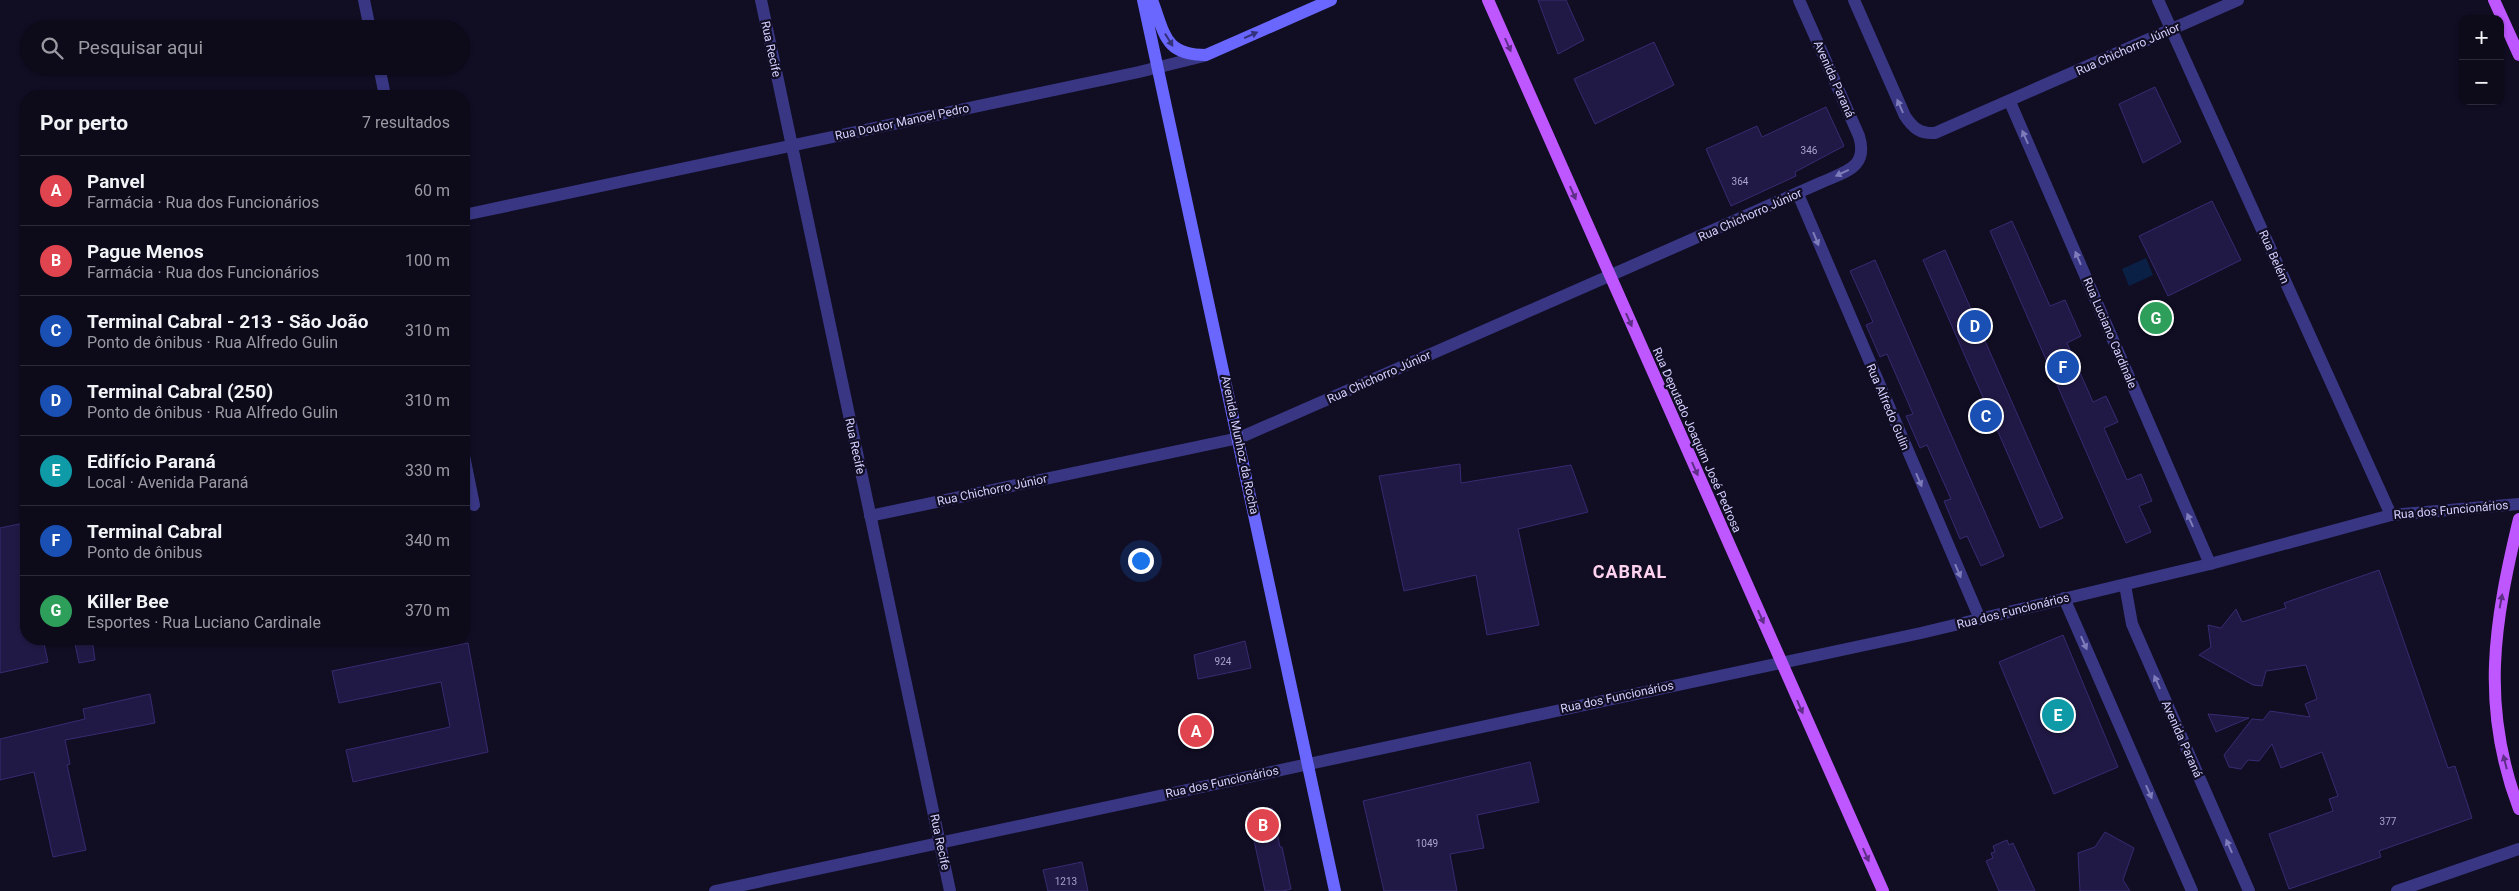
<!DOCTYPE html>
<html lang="pt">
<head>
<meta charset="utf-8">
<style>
	body { margin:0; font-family:Roboto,sans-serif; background:#1b1827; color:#f1f3f6 }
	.controls { position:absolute; right:15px; top:15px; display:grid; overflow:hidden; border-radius:10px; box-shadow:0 1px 4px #0004 }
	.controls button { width:45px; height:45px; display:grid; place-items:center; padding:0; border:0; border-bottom:1px solid #2d2b39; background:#0d0a1a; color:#f1f3f6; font:25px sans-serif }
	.you { position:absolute; left:1140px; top:560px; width:18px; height:18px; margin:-12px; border:4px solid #fff; border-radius:50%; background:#1a73e8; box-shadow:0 0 0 8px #1a73e833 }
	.badge { display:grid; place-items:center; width:32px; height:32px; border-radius:50%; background:#db2777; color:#fff; font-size:16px; font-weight:700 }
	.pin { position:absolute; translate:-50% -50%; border:2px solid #fff; box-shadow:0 1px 5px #0006 }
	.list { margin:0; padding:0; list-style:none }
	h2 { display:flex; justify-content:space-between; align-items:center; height:65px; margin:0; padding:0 20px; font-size:21px }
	h2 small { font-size:16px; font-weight:400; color:#9a9aa2 }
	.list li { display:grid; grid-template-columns:32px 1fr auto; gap:15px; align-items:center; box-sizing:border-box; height:70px; padding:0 20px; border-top:1px solid #2d2b39 }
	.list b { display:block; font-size:19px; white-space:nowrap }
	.list p { margin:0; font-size:16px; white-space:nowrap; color:#9a9aa2 }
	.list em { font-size:16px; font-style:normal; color:#9a9aa2 }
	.icon { flex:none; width:28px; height:28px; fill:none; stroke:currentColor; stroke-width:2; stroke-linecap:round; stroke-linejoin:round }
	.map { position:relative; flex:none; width:2519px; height:891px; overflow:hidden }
	.search { position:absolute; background:#0d0a1a; box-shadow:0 1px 4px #0004; left:20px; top:20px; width:450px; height:55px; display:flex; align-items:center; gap:12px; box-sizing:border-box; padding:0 18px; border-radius:28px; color:#9a9aa2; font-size:19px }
	.panel { position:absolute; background:#0d0a1a; box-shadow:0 1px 4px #0004; left:20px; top:90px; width:450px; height:555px; border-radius:20px }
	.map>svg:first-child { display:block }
</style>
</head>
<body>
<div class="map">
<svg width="2519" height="891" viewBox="0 0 2519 891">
	<rect width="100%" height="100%" fill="#110d23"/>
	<!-- water -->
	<path fill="#0a2145" d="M 2146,258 L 2153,275 L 2129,286 L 2122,269 Z"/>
	<!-- building -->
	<path fill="#211945" stroke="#382a71" d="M 1538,0 L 1566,0 L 1584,40 L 1558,54 Z
		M 1654,42 L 1674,85 L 1595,124 L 1574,79 Z
		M 2155,87 L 2181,142 L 2143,163 L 2119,104 Z
		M 1826,107 L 1844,146 L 1795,172 L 1796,176 L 1731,206 L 1706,149 L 1757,126 L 1762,137 Z
		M 2212,201 L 2241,260 L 2168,296 L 2139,236 Z
		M 2012,221 L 2050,306 L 2065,300 L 2081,336 L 2067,343 L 2093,402 L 2106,396 L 2118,422 L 2104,428 L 2127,480 L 2141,474 L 2152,501 L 2139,506 L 2151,532 L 2126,543 L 1990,231 Z
		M 1945,250 L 2063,518 L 2040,528 L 1923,260 Z
		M 1875,260 L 2004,556 L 1981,566 L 1967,536 L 1960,539 L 1944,501 L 1951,499 L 1927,445 L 1920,448 L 1906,416 L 1913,414 L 1887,354 L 1880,357 L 1866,325 L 1873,322 L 1850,271 Z
		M 1460,464 L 1461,483 L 1571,465 L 1588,512 L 1518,529 L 1539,625 L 1487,635 L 1476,575 L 1404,591 L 1379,476 Z
		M 24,523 L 26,639 L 43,639 L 48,662 L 0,673 L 0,528 Z
		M 2379,570 L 2448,768 L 2455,766 L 2472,818 L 2379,851 L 2381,857 L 2289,889 L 2269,834 L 2333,811 L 2329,799 L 2338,796 L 2322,752 L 2281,768 L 2272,744 L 2259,761 L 2248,760 L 2241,769 L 2229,767 L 2224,755 L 2252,719 L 2263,720 L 2270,711 L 2310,717 L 2305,704 L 2317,699 L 2306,665 L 2266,671 L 2262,686 L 2253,685 L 2199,655 L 2211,647 L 2208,625 L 2221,628 L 2236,609 L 2242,622 L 2286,608 L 2284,603 Z
		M 2063,635 L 2118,767 L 2054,794 L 1999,662 Z
		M 74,639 L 92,639 L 95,660 L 79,663 Z
		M 1245,641 L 1251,668 L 1198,679 L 1194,655 Z
		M 468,643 L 488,752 L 353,782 L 346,750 L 450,727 L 441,682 L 339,703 L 332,671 Z
		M 150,694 L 155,723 L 65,740 L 70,764 L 67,765 L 86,850 L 53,857 L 34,772 L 0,780 L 0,739 L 85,719 L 83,709 Z
		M 2208,714 L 2249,718 L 2216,732 Z
		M 1530,762 L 1539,802 L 1477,815 L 1484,848 L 1450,854 L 1457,891 L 1384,891 L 1363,801 Z
		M 1272,808 L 1280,847 L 1282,847 L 1291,889 L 1283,891 L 1265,891 L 1248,813 Z
		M 2105,832 L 2134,848 L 2123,880 L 2130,891 L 2080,891 L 2078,853 L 2095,847 Z
		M 2007,840 L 2009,845 L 2013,843 L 2035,891 L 1999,891 L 1986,861 L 1993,858 L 1991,853 L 1995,852 L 1993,846 Z
		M 1082,862 L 1088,891 L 1048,891 L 1043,870 Z"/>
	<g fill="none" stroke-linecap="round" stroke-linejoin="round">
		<!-- minor -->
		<path stroke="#393784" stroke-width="12" d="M 761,0 L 950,891
			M 1854,0 L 1905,116 C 1913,128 1920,134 1935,133 L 2238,0
			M 2158,0 L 2391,515
			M 2010,102 L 2210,564
			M 1798,194 L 1980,619
			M 464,456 L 474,505
			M 870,516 L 1239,438 L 1609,276
			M 2397,891 L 2519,849"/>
		<!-- tertiary -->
		<path stroke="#393784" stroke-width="12" d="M 364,0 L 370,29
			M 379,66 L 385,96
			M 464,215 L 1139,72 L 1204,56
			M 1609,276 L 1820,183 C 1844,172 1869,168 1859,136 L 1799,0
			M 2125,585 L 2132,624 L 2249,891
			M 2064,598 L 2192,891
			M 715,891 L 1921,633 L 2210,564 L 2391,515 L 2519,504"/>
		<!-- secondary -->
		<path stroke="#6967ff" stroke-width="12" d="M 1143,0 L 1335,891
			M 1152,0 C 1165,34 1164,55 1206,55 L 1331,0"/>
		<!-- primary -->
		<path stroke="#be57ff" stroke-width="12" d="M 1488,0 L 1883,891
			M 2494,0 L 2519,55
			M 2519,519 C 2494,623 2480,706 2519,809"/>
	</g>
	<!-- one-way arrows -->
	<defs><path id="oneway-solid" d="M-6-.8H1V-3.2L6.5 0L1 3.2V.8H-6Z" transform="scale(1.25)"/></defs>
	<g fill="#34317b">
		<use href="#oneway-solid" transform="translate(1251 35) rotate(-24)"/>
		<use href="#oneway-solid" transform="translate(1169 40) rotate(58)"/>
	</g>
	<g fill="#5f2e86">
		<use href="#oneway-solid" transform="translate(1508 45) rotate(66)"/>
		<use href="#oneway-solid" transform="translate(1573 193) rotate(66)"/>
		<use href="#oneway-solid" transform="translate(1629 320) rotate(66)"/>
		<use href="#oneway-solid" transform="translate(1695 469) rotate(66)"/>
		<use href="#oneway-solid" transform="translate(2501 601) rotate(-79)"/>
		<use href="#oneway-solid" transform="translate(1761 617) rotate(66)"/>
		<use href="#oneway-solid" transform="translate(1800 707) rotate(66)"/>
		<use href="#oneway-solid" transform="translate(2505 762) rotate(-104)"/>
		<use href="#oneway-solid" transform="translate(1866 855) rotate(66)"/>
	</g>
	<g fill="#7f7cbb">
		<use href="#oneway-solid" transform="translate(1900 106) rotate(-114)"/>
		<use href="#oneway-solid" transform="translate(2025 137) rotate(-114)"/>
		<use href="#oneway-solid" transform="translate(1842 173) rotate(155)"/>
		<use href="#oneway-solid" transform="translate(1816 239) rotate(68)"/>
		<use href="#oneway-solid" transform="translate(2078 258) rotate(-113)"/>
		<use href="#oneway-solid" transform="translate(1919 480) rotate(67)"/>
		<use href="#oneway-solid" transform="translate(2190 520) rotate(-114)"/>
		<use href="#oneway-solid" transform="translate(1958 571) rotate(67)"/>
		<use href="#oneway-solid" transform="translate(2084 643) rotate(66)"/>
		<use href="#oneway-solid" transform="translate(2157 682) rotate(-114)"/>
		<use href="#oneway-solid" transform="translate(2149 792) rotate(66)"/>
		<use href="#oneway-solid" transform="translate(2229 846) rotate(-114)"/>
	</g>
	<g text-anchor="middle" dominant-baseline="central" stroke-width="4.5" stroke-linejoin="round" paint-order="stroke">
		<!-- number labels -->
		<g font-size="10" fill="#a8a2d0">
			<text x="1809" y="150">346</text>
			<text x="1740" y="181">364</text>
			<text x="1223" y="661">924</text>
			<text x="2388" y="821">377</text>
			<text x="1427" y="843">1049</text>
			<text x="1066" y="881">1213</text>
		</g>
		<!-- street labels -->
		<g font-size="12" fill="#d5d0ff" stroke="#110d23">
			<text transform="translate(771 49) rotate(78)">Rua Recife</text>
			<text transform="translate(2128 49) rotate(-24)">Rua Chichorro Júnior</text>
			<text transform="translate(1834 79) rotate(66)">Avenida Paraná</text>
			<text transform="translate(902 122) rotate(-12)">Rua Doutor Manoel Pedro</text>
			<text transform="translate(1750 215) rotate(-24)">Rua Chichorro Júnior</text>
			<text transform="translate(2274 257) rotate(66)">Rua Belém</text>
			<text transform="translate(2110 333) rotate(67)">Rua Luciano Cardinale</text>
			<text transform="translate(1379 377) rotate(-24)">Rua Chichorro Júnior</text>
			<text transform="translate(1888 407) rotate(67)">Rua Alfredo Gulin</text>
			<text transform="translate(1697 440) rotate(66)">Rua Deputado Joaquim José Pedrosa</text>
			<text transform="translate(1240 445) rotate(78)">Avenida Munhoz da Rocha</text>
			<text transform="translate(855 446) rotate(78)">Rua Recife</text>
			<text transform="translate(992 490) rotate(-12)">Rua Chichorro Júnior</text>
			<text transform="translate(2451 510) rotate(-5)">Rua dos Funcionários</text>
			<text transform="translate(2013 611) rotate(-14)">Rua dos Funcionários</text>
			<text transform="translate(1617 697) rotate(-12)">Rua dos Funcionários</text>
			<text transform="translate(2182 739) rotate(66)">Avenida Paraná</text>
			<text transform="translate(1222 782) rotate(-12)">Rua dos Funcionários</text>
			<text transform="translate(940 842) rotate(78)">Rua Recife</text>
		</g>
		<!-- district labels -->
		<g font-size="18" font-weight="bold" letter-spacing="1" fill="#ffd2ef" stroke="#110d23">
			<text x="1630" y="571">CABRAL</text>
		</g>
	</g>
</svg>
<div class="controls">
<button>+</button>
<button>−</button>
</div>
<div class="you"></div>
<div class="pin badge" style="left:1196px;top:731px;background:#e0444e">A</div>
<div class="pin badge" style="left:1263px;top:825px;background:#e0444e">B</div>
<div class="pin badge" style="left:1986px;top:416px;background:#1a4fb4">C</div>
<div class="pin badge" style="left:1975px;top:326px;background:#1a4fb4">D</div>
<div class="pin badge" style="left:2058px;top:715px;background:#0f9aa8">E</div>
<div class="pin badge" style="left:2063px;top:367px;background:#1a4fb4">F</div>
<div class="pin badge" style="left:2156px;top:318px;background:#2e9e5b">G</div>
<div class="search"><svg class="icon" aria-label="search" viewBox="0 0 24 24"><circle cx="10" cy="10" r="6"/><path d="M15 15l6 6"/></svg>Pesquisar aqui</div>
<section class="panel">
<h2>Por perto<small>7 resultados</small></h2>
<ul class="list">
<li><span class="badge" style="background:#e0444e">A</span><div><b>Panvel</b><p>Farmácia · Rua dos Funcionários</p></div><em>60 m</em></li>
<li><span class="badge" style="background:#e0444e">B</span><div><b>Pague Menos</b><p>Farmácia · Rua dos Funcionários</p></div><em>100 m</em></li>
<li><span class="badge" style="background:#1a4fb4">C</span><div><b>Terminal Cabral - 213 - São João</b><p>Ponto de ônibus · Rua Alfredo Gulin</p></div><em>310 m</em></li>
<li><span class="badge" style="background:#1a4fb4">D</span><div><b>Terminal Cabral (250)</b><p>Ponto de ônibus · Rua Alfredo Gulin</p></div><em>310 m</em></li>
<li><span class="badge" style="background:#0f9aa8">E</span><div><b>Edifício Paraná</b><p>Local · Avenida Paraná</p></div><em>330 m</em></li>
<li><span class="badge" style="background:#1a4fb4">F</span><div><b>Terminal Cabral</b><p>Ponto de ônibus</p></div><em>340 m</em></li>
<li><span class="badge" style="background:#2e9e5b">G</span><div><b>Killer Bee</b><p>Esportes · Rua Luciano Cardinale</p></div><em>370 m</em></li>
</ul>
</section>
</div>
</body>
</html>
